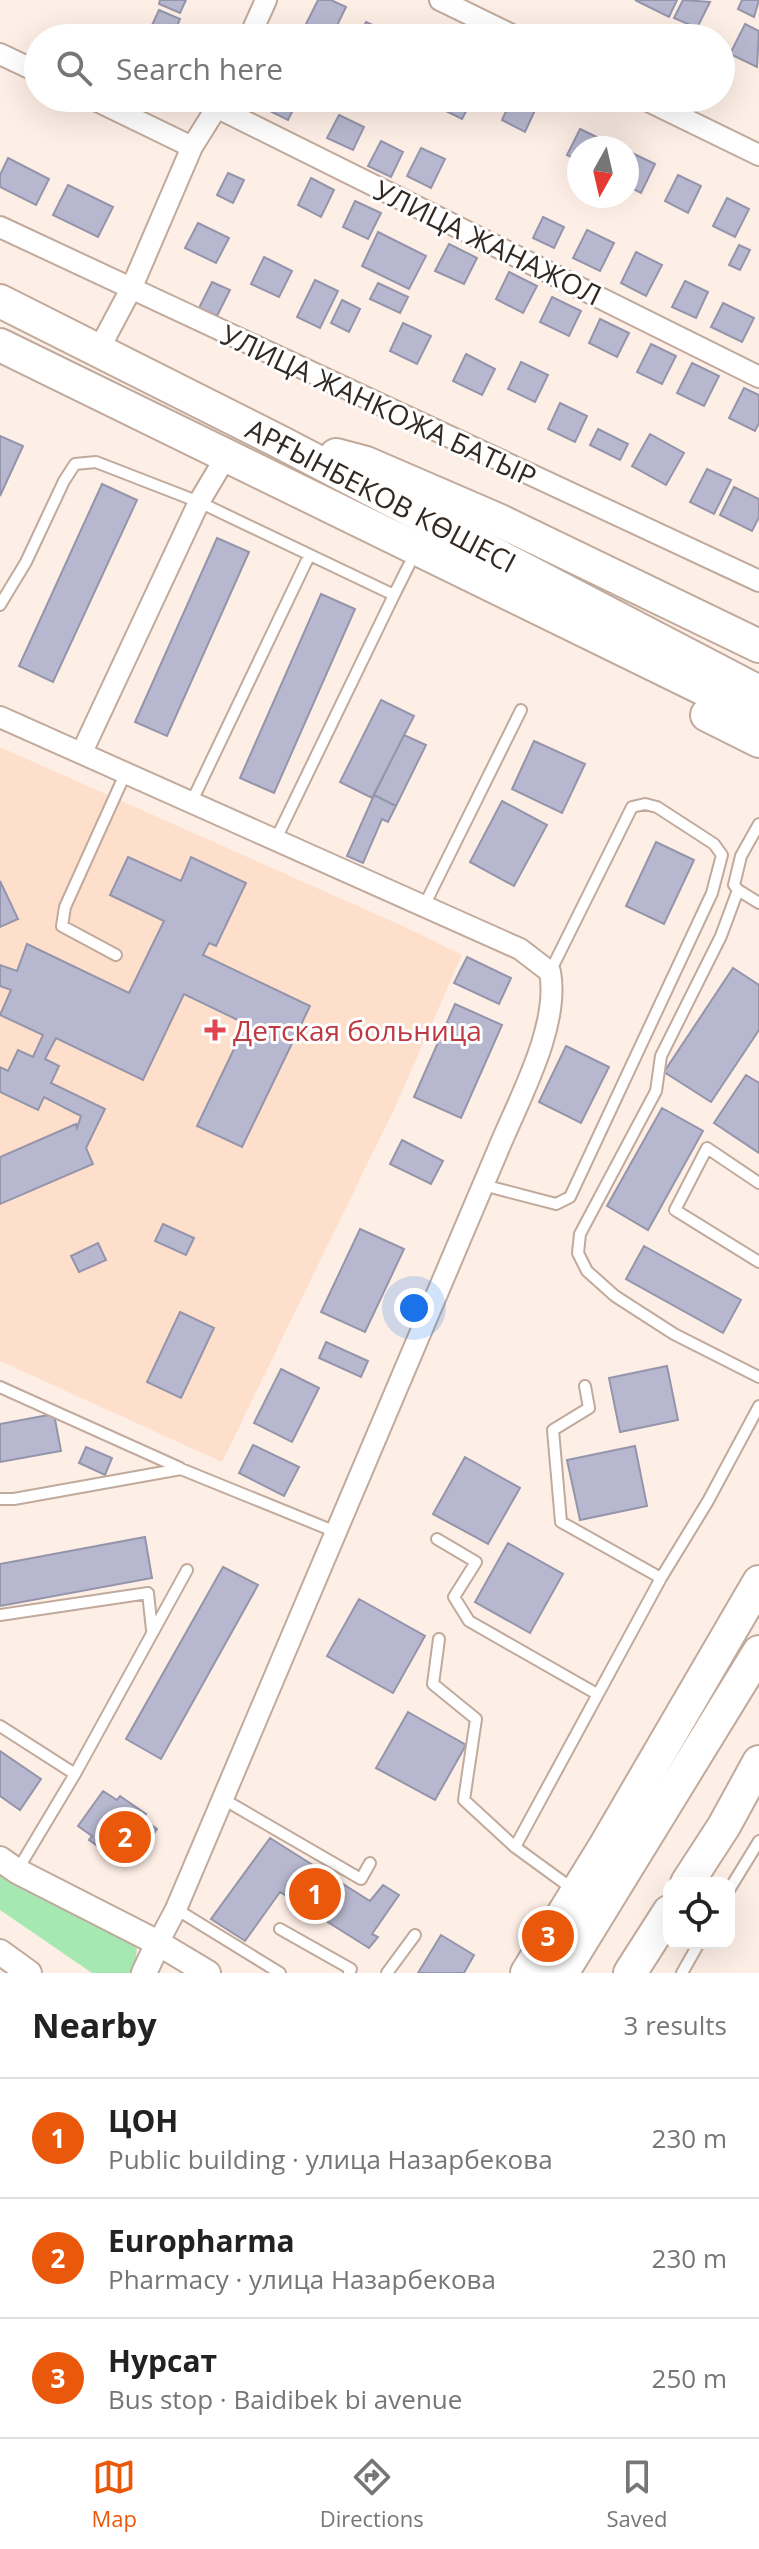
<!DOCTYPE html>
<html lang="en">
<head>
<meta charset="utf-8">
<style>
	body { margin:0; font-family:"Open Sans",sans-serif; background:#f2f2f2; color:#222 }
	.controls { position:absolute; right:24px; bottom:24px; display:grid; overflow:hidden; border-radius:16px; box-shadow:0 8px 32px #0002 }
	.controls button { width:72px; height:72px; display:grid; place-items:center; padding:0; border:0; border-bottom:2px solid #e0e0e0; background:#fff; color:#222; font:40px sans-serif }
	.compass { position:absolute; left:567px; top:136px; width:72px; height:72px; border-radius:50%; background:#fff; box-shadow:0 8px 32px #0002; rotate:188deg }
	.you { position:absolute; left:414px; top:1308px; width:28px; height:28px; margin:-20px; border:6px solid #fff; border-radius:50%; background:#1a73e8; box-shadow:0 0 0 12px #1a73e833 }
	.badge { display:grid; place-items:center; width:52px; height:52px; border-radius:50%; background:#ea580c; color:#fff; font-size:26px; font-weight:700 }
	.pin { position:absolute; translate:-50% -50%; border:4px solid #fff; box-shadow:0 2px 8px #0006 }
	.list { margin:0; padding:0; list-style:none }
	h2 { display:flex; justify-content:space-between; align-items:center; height:104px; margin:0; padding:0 32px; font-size:34px }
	h2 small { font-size:26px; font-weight:400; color:#767676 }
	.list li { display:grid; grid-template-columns:52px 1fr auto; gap:24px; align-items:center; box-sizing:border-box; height:120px; padding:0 32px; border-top:2px solid #e0e0e0 }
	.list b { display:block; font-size:30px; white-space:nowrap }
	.list p { margin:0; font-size:26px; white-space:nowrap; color:#767676 }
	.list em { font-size:26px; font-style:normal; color:#767676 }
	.icon { flex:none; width:44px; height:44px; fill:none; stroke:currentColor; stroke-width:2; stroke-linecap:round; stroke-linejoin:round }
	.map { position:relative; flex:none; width:759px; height:1973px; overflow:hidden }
	.search { position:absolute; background:#fff; box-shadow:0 8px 32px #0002; left:24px; right:24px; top:24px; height:88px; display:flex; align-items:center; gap:20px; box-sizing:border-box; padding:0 28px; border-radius:44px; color:#767676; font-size:30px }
	.sheet { height:464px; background:#fff }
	nav { display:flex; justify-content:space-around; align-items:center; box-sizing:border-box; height:112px; border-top:2px solid #e0e0e0; background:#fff; font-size:22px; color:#767676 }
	nav a { display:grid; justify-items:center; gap:4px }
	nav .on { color:#ea580c }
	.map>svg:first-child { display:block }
</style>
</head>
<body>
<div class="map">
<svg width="759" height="1973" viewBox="0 0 759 1973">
	<rect width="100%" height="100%" fill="#feefe6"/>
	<!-- built -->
	<path fill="#fedfcb" d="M 0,747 L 405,927 L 462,955 L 396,1105 L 222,1462 L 0,1361 Z"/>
	<!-- green -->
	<path fill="#a6e8b1" d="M 0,1849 L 131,1941 L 137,1948 L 135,1965 L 130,1973 L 92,1973 L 0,1910 Z"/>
	<!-- building -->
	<path fill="#b7b7cf" stroke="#9494ab" stroke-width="2" d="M 160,0 L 186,0 L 180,13 L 159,4 Z
		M 318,0 L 331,0 L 346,7 L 331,38 L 325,38 L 304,28 Z
		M 635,0 L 677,0 L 669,17 Z
		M 683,0 L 710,2 L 697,28 L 674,18 Z
		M 742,0 L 759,0 L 754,17 L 738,9 Z
		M 159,10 L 180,19 L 172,38 L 146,38 Z
		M 366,22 L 392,34 L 390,38 L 358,38 Z
		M 745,24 L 759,31 L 757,67 L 730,54 Z
		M 271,98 L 299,98 L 288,120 L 266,109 Z
		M 447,98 L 473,98 L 462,119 L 442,109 Z
		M 512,98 L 536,108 L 525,132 L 502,120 Z
		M 339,115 L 364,127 L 353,150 L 327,138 Z
		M 580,129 L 605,141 L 601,148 L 579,148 L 579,161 L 567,155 Z
		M 381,141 L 403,152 L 391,177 L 368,166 Z
		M 421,148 L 445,159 L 431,188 L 407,176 Z
		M 632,153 L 655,164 L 641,193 L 627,186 L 627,163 Z
		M 8,158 L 49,179 L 36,205 L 0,187 L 0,175 Z
		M 228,173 L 244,180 L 233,203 L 217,195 Z
		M 678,175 L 701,186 L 688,213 L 665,201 Z
		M 311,178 L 334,190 L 321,217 L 298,205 Z
		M 68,185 L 113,207 L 98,237 L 53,215 Z
		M 727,198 L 749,209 L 735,237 L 713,226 Z
		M 355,201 L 381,213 L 368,239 L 343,227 Z
		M 543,217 L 564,227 L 554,248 L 533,238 Z
		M 198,223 L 229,238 L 216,263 L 185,248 Z
		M 587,230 L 614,243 L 600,271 L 573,258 Z
		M 378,232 L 426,256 L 409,289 L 362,266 Z
		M 449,244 L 477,258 L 464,284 L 435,271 Z
		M 739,245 L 750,250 L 740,270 L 729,265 Z
		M 636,252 L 662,265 L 646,296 L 621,283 Z
		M 264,257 L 292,271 L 279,297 L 251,284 Z
		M 509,272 L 537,286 L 523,313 L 496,299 Z
		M 315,280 L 338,291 L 320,328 L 297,317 Z
		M 685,281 L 708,292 L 696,318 L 672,307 Z
		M 212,282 L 230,290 L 217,316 L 199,308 Z
		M 378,283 L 408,297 L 400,313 L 370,299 Z
		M 552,297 L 581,311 L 569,336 L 540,322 Z
		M 342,300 L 360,309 L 349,332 L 331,323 Z
		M 723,303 L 754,318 L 742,342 L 711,327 Z
		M 600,319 L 629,333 L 617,357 L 589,343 Z
		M 403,323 L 431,336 L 417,364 L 390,351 Z
		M 651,344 L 676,356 L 662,384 L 637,372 Z
		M 466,354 L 495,369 L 482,395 L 453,381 Z
		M 521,362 L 548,375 L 535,402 L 508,389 Z
		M 692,363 L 719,376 L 704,406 L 677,393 Z
		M 744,388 L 759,395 L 759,423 L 755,431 L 729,418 Z
		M 560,403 L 587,416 L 575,442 L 548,429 Z
		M 598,429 L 628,444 L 620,460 L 590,445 Z
		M 650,434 L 684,453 L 666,485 L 632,466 Z
		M 0,436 L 23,446 L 0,496 Z
		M 707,469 L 731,480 L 714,514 L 690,502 Z
		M 102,484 L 137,500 L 53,682 L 19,666 Z
		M 734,487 L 759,499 L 759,517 L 752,531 L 720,515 Z
		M 217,538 L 249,552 L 167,736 L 135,722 Z
		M 321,594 L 355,609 L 274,793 L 240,778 Z
		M 381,700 L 414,716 L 372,798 L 340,782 Z
		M 404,735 L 426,745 L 396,806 L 374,795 Z
		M 534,741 L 585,764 L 562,813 L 512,789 Z
		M 374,795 L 396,806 L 388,822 L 382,819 L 363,863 L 347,856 Z
		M 502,801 L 547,825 L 514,886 L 470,862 Z
		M 656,842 L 694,860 L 664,924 L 626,906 Z
		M 128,857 L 181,881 L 191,857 L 246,883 L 216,946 L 209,943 L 203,955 L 310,1006 L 242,1147 L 197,1126 L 246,1024 L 184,994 L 143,1080 L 56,1038 L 45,1059 L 59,1066 L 51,1083 L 105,1109 L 86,1148 L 93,1164 L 0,1204 L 0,1157 L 76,1124 L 77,1128 L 81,1116 L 44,1097 L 38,1110 L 0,1092 L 0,1067 L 8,1071 L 18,1050 L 33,1057 L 43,1035 L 0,1015 L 11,990 L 0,986 L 0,965 L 17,971 L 27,944 L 129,993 L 164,921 L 110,895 Z
		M 0,881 L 18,919 L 0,927 Z
		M 467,957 L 511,978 L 499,1004 L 454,983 Z
		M 733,968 L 759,985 L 759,1030 L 711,1102 L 664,1072 Z
		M 455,1004 L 502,1025 L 461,1118 L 414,1097 Z
		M 566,1046 L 609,1067 L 581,1123 L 539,1102 Z
		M 746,1075 L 759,1083 L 759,1153 L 714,1123 Z
		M 662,1108 L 703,1131 L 648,1230 L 607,1206 Z
		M 402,1140 L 443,1161 L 431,1184 L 390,1164 Z
		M 163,1224 L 194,1238 L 186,1255 L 155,1241 Z
		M 360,1229 L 404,1249 L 365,1332 L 321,1312 Z
		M 98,1243 L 106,1260 L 79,1272 L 71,1256 Z
		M 644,1246 L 741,1300 L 723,1333 L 626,1279 Z
		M 180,1312 L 214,1328 L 181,1398 L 147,1382 Z
		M 326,1342 L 368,1361 L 361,1377 L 319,1358 Z
		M 667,1366 L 678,1420 L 620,1432 L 609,1378 Z
		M 281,1369 L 319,1388 L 292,1442 L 254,1423 Z
		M 54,1414 L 61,1451 L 0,1462 L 0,1424 Z
		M 253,1445 L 299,1467 L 284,1496 L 239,1473 Z
		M 635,1446 L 647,1506 L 580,1520 L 567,1460 Z
		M 86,1447 L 112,1458 L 105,1475 L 79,1463 Z
		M 465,1457 L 520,1488 L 488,1544 L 433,1514 Z
		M 145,1537 L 152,1578 L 0,1606 L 0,1564 Z
		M 508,1543 L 563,1574 L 530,1633 L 475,1602 Z
		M 223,1567 L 258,1585 L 161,1759 L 126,1739 Z
		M 359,1599 L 425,1636 L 393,1693 L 327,1656 Z
		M 408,1712 L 466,1745 L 435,1800 L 376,1768 Z
		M 0,1751 L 41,1779 L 20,1810 L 0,1796 Z
		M 103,1791 L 117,1800 L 120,1796 L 146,1814 L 143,1819 L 157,1829 L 132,1864 L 118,1854 L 115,1858 L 89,1840 L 92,1836 L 78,1826 Z
		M 270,1838 L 370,1901 L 383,1885 L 399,1895 L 372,1934 L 378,1937 L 369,1948 L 280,1892 L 245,1941 L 211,1919 Z
		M 441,1935 L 474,1955 L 464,1973 L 418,1973 Z"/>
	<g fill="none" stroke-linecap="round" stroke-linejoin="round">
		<!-- service casing -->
		<g stroke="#c1aa9b" stroke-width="14">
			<path id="service" d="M 394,595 L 409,565
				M 0,605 L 26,562 L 64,481 L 75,464 L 96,462 L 199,502 L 394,595 L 276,839
				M 192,801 L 309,556
				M 759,824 L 741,856 L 734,885 L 738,890 L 759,903
				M 738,890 L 721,936 L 661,1056 L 656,1091 L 580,1234 L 578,1253 L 587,1271 L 615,1296 L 674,1334 L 759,1377
				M 424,906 L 521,710
				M 116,955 L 62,926 L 65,907 L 126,772
				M 759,1183 L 707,1148 L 675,1210 L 759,1262
				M 483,1185 L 556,1204 L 570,1197 L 712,893 L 722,855 L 714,844 L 657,807 L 645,804 L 632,807 L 550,972
				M 585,1386 L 589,1408 L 553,1430 L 561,1522 L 661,1578
				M 0,1387 L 180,1468
				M 0,1499 L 14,1499 L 181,1469 L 336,1532
				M 437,1539 L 476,1562 L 454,1597 L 469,1621 L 597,1694
				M 0,1615 L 148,1593 L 152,1630
				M 439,1639 L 433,1684 L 476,1719 L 464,1800 L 515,1847 L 574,1890
				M 0,1726 L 75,1774
				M 223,1799 L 361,1879 L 370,1863
				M 515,1847 L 661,1578 L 708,1501 L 759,1406
				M 17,1871 L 75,1774 L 187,1570
				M 729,1890 L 759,1841
				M 176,1909 L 280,1973
				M 280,1929 L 351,1969 L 349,1973
				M 387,1973 L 415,1935
				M 682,1973 L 699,1943"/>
		</g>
		<!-- minor casing -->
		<g stroke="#c1aa9b" stroke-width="24">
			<path id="minor" d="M 440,0 L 518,38
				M 249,38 L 266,0
				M 0,54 L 38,72
				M 91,98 L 192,147
				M 642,98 L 759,155
				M 218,108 L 759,377
				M 0,227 L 759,581
				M 99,349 L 131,289 L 192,147 L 222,99
				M 0,717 L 520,949 L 550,972 C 560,1026 519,1099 498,1150 L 176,1909 L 158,1943
				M 82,752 L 199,502 L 227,455"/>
		</g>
		<!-- tertiary casing -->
		<g stroke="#c1aa9b" stroke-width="28">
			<path id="tertiary" d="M 0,1859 L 17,1871 L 158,1943 L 208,1973
				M 0,1952 L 29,1973
				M 144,1973 L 158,1943"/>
		</g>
		<!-- primary casing -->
		<g stroke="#c1aa9b" stroke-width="36">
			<g id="primary">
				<path id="s1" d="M 0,301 L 282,443 L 759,692"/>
				<path d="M 0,345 L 759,716"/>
				<path d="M 336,455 L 366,463 L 498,520 L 759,646"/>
				<path d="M 707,715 L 759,741"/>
				<path d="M 687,1883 L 724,1826 L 759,1762"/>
				<path d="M 527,1973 L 604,1848 L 759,1582"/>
				<path d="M 562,1973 L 759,1652"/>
				<path d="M 630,1973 L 669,1912"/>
			</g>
		</g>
		<!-- service -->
		<use href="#service" stroke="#fff" stroke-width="10"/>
		<!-- minor -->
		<use href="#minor" stroke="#fff" stroke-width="20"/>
		<!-- tertiary -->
		<use href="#tertiary" stroke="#fff" stroke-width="24"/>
		<!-- primary -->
		<use href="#primary" stroke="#fff" stroke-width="32"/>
	</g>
	<!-- markers -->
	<path fill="#e0444e" stroke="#fff" stroke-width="3" d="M211 1018h8v8h8v8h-8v8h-8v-8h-8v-8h8z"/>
	<g text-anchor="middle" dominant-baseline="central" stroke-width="6" stroke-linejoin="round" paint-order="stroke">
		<!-- street labels -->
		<g font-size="28" fill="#322923" stroke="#fff">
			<text transform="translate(488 242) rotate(26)">УЛИЦА ЖАНАЖОЛ</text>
			<text transform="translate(379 405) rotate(25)">УЛИЦА ЖАНКОЖА БАТЫР</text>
			<text stroke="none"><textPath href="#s1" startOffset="428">АРҒЫНБЕКОВ КӨШЕСІ</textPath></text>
		</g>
		<!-- health labels -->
		<g font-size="28" fill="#be3a42" stroke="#fff" text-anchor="start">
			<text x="233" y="1030">Детская больница</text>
		</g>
	</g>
</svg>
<div class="controls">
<button><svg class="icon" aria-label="locate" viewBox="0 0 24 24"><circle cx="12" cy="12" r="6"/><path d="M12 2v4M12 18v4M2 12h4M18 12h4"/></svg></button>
</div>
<svg class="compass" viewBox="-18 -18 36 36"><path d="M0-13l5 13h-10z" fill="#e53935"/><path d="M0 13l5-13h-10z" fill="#767676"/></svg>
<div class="you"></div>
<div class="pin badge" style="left:315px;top:1894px">1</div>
<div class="pin badge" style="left:125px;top:1837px">2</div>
<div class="pin badge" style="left:548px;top:1936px">3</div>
<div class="search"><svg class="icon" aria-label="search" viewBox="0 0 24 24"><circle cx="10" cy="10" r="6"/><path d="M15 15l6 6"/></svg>Search here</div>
</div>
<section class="sheet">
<h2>Nearby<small>3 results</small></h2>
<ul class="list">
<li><span class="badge">1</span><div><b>ЦОН</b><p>Public building · улица Назарбекова</p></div><em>230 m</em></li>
<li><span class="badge">2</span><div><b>Europharma</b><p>Pharmacy · улица Назарбекова</p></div><em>230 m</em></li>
<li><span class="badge">3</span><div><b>Нурсат</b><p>Bus stop · Baidibek bi avenue</p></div><em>250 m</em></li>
</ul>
</section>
<nav>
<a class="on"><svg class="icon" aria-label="map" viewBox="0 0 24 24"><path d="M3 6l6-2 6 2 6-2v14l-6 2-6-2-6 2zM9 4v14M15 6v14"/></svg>Map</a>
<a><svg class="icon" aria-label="directions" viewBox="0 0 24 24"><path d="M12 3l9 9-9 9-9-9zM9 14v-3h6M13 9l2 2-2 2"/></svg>Directions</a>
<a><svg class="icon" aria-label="saved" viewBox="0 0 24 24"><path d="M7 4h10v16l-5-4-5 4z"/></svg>Saved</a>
</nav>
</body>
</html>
